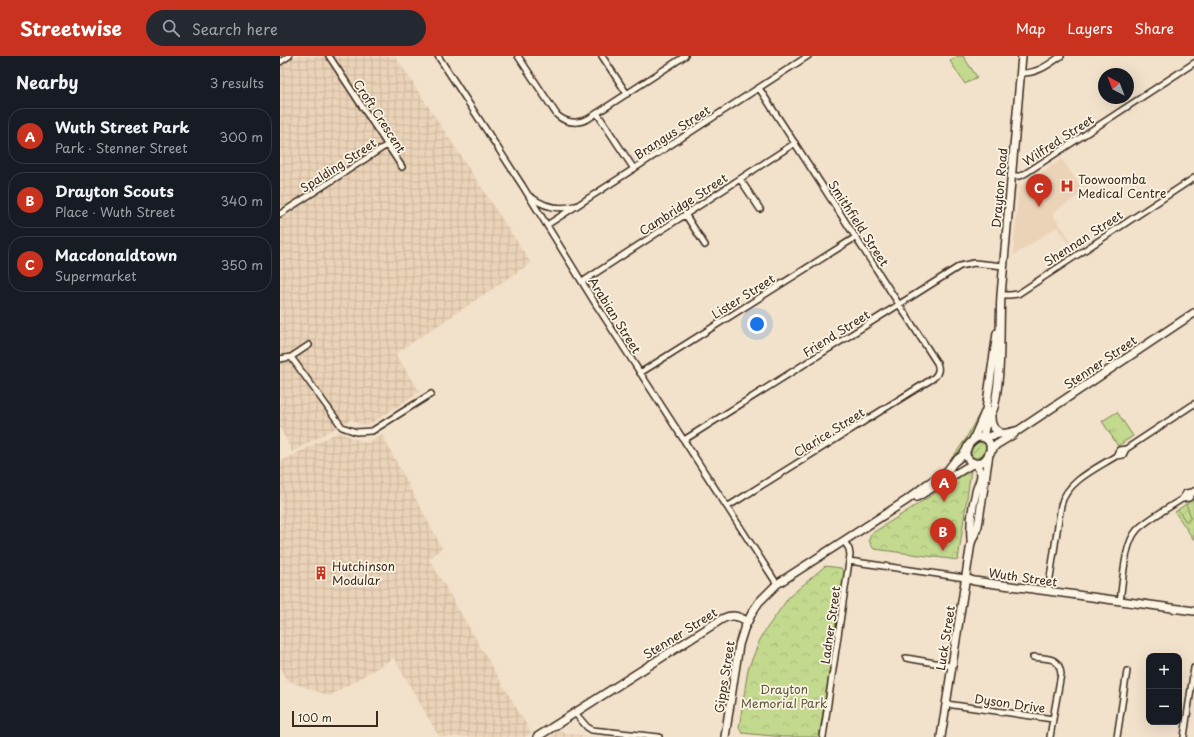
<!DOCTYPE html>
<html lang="en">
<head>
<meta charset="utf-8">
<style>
	body { margin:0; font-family:"Playpen Sans",sans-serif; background:#242831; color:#f1f3f6 }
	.controls { position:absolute; right:12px; bottom:12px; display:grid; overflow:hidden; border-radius:8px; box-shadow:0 4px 16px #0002 }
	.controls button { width:36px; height:36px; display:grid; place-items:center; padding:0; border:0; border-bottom:1px solid #363941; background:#171b24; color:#f1f3f6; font:20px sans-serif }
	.compass { position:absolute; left:818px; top:12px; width:36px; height:36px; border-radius:50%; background:#171b24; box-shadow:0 4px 16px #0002; rotate:318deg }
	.scale { position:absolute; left:12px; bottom:10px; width:86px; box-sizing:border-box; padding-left:4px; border:2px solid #3b2a1e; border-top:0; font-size:11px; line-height:14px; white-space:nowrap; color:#3b2a1e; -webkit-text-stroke:3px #fcf5e5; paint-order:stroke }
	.you { position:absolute; left:477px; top:268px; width:14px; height:14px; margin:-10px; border:3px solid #fff; border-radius:50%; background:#1a73e8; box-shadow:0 0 0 6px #1a73e833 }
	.badge { display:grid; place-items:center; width:26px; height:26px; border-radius:50%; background:#c8321e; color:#fff; font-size:13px; font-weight:700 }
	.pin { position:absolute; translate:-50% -33px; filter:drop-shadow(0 1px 2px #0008) }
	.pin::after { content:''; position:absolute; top:21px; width:14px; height:12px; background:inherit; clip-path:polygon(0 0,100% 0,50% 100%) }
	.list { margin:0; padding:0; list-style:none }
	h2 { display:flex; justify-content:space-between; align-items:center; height:52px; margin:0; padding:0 16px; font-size:17px }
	h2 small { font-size:13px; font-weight:400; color:#9ea1a6 }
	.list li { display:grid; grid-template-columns:26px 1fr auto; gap:12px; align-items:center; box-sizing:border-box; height:56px; margin:0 8px 8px; padding:0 8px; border:1px solid #363941; border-radius:16px }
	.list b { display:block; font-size:15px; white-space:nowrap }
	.list p { margin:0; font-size:13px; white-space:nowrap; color:#9ea1a6 }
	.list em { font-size:13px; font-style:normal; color:#9ea1a6 }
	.icon { flex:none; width:22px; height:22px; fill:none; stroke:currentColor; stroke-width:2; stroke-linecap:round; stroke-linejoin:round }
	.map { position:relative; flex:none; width:914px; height:681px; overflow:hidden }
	header { display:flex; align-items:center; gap:24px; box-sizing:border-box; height:56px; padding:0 20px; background:#c8321e; color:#fff }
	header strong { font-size:19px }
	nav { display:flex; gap:22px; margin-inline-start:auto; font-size:14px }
	.search { width:280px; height:36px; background:#242831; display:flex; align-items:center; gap:10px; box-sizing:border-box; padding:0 14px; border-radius:22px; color:#9ea1a6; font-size:15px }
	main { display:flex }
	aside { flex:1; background:#171b24 }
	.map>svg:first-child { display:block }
</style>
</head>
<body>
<header>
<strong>Streetwise</strong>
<div class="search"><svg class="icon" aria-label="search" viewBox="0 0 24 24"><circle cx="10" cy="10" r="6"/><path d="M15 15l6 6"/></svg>Search here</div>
<nav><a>Map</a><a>Layers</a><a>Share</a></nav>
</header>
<main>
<aside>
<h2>Nearby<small>3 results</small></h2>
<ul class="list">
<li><span class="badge">A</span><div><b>Wuth Street Park</b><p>Park · Stenner Street</p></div><em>300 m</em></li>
<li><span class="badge">B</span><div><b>Drayton Scouts</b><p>Place · Wuth Street</p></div><em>340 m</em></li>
<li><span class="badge">C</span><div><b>Macdonaldtown</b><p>Supermarket</p></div><em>350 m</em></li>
</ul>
</aside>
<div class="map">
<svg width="914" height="681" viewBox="0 0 914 681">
	<defs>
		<pattern id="industrial-grid" width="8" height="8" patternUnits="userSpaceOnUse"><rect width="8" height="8" fill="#ebd3b8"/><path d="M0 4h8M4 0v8" fill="none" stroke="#cab59e"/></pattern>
		<pattern id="grass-tufts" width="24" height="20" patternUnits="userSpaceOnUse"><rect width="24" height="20" fill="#c2d98e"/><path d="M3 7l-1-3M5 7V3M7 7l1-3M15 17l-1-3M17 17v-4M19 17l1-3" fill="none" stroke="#a8ba7a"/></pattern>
		<pattern id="forest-crowns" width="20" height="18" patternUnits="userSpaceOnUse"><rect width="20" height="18" fill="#c2d98e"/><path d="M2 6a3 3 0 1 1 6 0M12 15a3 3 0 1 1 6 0" fill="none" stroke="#a8ba7a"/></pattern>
		<pattern id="garden-furrows" width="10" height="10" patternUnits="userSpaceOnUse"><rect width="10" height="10" fill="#c2d98e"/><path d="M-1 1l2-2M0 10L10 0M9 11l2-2" fill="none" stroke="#a8ba7a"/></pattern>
	</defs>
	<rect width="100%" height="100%" fill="#f2e1cb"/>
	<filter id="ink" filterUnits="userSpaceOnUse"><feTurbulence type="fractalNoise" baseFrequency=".025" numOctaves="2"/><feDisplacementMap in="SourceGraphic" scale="8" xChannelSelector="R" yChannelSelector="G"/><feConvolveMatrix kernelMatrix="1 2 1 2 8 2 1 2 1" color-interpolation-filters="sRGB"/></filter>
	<g filter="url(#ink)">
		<!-- built -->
		<path fill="#ebd3b8" d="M 782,103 L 804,136 L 772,157 L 794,190 L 791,192 L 777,171 L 733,200 L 739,131 Z"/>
		<!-- industrial -->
		<path fill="url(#industrial-grid)" d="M 0,0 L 115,0 L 251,207 L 115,298 L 140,336 L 88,369 L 78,368 L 72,363 L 12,396 L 0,371 Z
			M 58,376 L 85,387 L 102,379 L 162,492 L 149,503 L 251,677 L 245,681 L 161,681 L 157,677 L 114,602 L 49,640 L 6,624 L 0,610 L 0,406 Z
			M 278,676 L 314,681 L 269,681 Z"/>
		<!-- grass -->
		<path fill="url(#grass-tufts)" stroke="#7e8256" d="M 837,356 L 853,380 L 838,390 L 822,365 Z"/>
		<!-- forest -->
		<path fill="url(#forest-crowns)" stroke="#7e8256" d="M 691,414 L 678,504 L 594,493 L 591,489 L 589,484 L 591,478 Z
			M 914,443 L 914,484 L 895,456 Z
			M 545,510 L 561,512 L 565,517 L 539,681 L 503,681 L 462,677 L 459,672 L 468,613 L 482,579 L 509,541 Z"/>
		<!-- garden -->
		<path fill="url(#garden-furrows)" stroke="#7e8256" d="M 702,353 L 703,354 L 702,359 L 683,396 L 669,409 L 668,408 L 685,384 Z
			M 700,386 L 705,388 C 707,396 702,402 695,402 L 691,399 C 691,393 694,388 700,386 Z
			M 906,448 L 911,461 L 907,467 L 898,454 Z"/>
		<!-- pitch -->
		<path fill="#c2d98e" stroke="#7e8256" d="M 678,0 L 683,0 L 697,21 L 685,28 L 670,5 Z"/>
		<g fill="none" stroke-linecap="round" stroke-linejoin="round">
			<!-- street casing -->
			<g stroke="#3b2a1e" stroke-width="8">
				<path id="street" d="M 49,0 L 122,111
					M 158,0 L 242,129 L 315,247 L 497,528
					M 238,0 L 277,59 C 286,67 297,68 308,63 L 405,0
					M 322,0 L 347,38
					M 0,6 L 9,0
					M 740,17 C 757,18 768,9 781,0
					M 317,57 L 354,113
					M 732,120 L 740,120 L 746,117 L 914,7
					M 460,123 L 480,153
					M 251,141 C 264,151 279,154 294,150
					M 0,158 L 107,89
					M 405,158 L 425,189
					M 267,169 L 528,0
					M 302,226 L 515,87
					M 721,239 L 730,239 L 738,238 L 914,122
					M 11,301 L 62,371 L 76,376 L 92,375 L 151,338
					M 0,303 L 11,301 L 29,289
					M 360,317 L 576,181
					M 404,384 L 680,210 L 694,207 L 724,210
					M 836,400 L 839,394 L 846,393 L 914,348
					M 902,443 L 906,437 L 912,436
					M 447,451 L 652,323 C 658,319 660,314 657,307 L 479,32
					M 569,505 L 685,522
					M 768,535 L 781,449 C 787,425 817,412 836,400 L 843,399 L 846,393
					M 840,545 C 843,526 844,488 857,474 C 866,464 890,451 902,443 L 909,442 L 914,435
					M 753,601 C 767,603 779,600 781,618 L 773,663
					M 626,602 L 672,610
					M 666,648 L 773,663 L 770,681
					M 295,657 L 307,671 L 312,674 L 379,681
					M 543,681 L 570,499 L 569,493 L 564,485
					M 837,681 L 847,615
					M 904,681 L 914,612"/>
			</g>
			<!-- secondary casing -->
			<g stroke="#3b2a1e" stroke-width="10">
				<path id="secondary" d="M 711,361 C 711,371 715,374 723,378
					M 699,381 C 722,382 705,417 690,405 C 680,397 690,384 699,381 Z
					M 704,381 C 704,377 704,373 706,369 C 709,361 714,355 715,347 C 722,311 719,275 721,239 L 742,0
					M 705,382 C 716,377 728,378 739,374 L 914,257
					M 693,384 L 706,354 L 717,277
					M 710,397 L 716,389 L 734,378
					M 637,441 L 694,407
					M 691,483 C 690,468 692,451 696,436 C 697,430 701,425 701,418 C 700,413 697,410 694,407
					M 685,522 L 694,525 L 914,555
					M 257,681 L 442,563 C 452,558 458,560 467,565
					M 445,681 L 459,589 L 464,573 L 473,555 L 479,546 L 497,528 L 627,444 L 646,429 L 667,415 L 674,406 L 683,399 L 687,393
					M 661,681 L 691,487 L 698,470 L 709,398"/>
			</g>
			<!-- street -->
			<use href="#street" stroke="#fcf5e5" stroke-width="5"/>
			<!-- secondary -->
			<use href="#secondary" stroke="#fcf5e5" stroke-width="7"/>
		</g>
	</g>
	<!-- icons -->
	<defs>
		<g id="hospital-bare" transform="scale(1.08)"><path d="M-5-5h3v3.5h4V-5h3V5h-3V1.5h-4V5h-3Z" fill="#c8321e" stroke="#fcf5e5" stroke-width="2.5" paint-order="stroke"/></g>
		<g id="building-bare" transform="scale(1.08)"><path d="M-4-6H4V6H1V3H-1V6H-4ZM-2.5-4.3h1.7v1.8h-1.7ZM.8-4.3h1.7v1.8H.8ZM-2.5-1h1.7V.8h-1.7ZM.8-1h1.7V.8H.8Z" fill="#c8321e" stroke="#fcf5e5" stroke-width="2.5" paint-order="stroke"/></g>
	</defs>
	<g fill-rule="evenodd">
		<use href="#hospital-bare" x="787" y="130"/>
		<use href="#building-bare" x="41" y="517"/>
	</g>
	<g text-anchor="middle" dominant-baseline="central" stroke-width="3.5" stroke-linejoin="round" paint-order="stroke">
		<!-- street labels -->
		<g font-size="12" fill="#3b2a1e" stroke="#fcf5e5">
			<text transform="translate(100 60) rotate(57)">Croft Crescent</text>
			<text transform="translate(392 76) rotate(-33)">Brangus Street</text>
			<text transform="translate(778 84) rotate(-33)">Wilfred Street</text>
			<text transform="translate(58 109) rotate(-33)">Spalding Street</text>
			<text transform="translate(719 132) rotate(-85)">Drayton Road</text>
			<text transform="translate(403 148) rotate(-33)">Cambridge Street</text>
			<text transform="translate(579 167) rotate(57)">Smithfield Street</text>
			<text transform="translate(803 182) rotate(-33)">Shennan Street</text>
			<text transform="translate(463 240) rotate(-32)">Lister Street</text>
			<text transform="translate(335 259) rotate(58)">Arabian Street</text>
			<text transform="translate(556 277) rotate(-32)">Friend Street</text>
			<text transform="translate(820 306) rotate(-34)">Stenner Street</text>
			<text transform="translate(549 376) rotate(-32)">Clarice Street</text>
			<text transform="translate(743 521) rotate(8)">Wuth Street</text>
			<text transform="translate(550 569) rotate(-82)">Ladner Street</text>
			<text transform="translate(400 577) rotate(-32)">Stenner Street</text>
			<text transform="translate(665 582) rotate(-81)">Luck Street</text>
			<text transform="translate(444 621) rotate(-81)">Gipps Street</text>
			<text transform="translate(730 647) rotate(8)">Dyson Drive</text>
		</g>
		<!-- poi labels -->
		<g font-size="12" fill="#3b2a1e" stroke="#fcf5e5" text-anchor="start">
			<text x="798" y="123">Toowoomba<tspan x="798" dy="14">Medical Centre</tspan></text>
			<text x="52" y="510">Hutchinson<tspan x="52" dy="14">Modular</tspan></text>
		</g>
		<!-- park labels -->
		<g font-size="12" fill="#5d563a" stroke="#fcf5e5">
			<text x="504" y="633">Drayton<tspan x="504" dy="14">Memorial Park</tspan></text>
		</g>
	</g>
</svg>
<div class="controls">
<button>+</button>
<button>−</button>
</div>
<svg class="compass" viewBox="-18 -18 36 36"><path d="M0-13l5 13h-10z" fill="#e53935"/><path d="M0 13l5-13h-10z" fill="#9ea1a6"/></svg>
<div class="scale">100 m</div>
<div class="you"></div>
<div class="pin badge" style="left:664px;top:446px">A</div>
<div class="pin badge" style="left:663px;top:495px">B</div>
<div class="pin badge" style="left:759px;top:151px">C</div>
</div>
</main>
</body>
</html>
